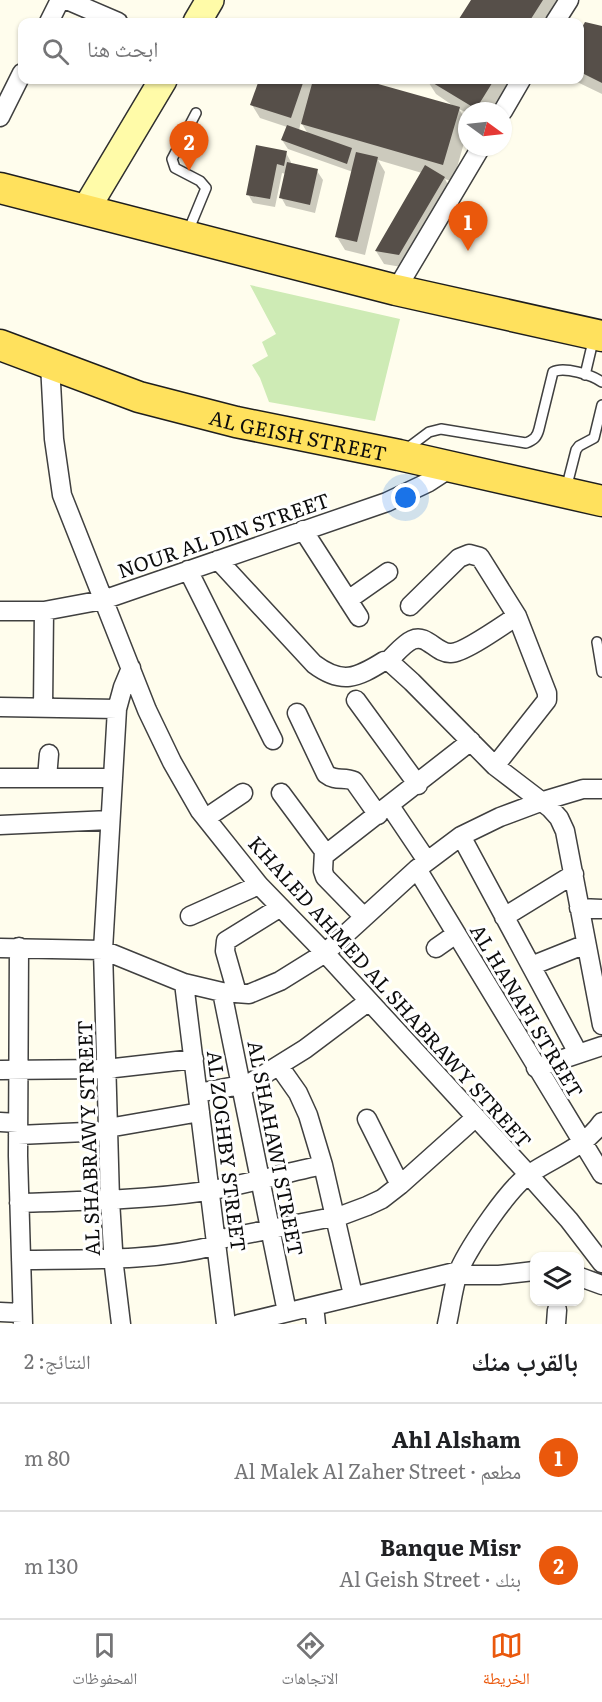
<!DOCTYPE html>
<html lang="ar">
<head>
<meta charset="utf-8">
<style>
	body { margin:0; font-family:Literata,"Noto Naskh Arabic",serif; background:#f6f6f6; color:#202124; direction:rtl }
	.controls { position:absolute; right:18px; bottom:18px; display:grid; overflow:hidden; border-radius:12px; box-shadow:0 2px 4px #0004 }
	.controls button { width:54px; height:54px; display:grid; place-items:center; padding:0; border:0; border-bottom:2px solid #e0e0e0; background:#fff; color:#202124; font:30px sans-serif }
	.compass { position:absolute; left:458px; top:102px; width:54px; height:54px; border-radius:50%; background:#fff; box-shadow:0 2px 4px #0004; rotate:105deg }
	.you { position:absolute; left:406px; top:498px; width:21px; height:21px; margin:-15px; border:4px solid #fff; border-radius:50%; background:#1a73e8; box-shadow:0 0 0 9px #1a73e833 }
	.badge { display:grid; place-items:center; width:39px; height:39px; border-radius:50%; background:#ea580c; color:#fff; font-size:20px; font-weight:700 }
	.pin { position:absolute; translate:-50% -50px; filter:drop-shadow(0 2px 3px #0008) }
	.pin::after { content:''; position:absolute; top:32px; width:21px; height:18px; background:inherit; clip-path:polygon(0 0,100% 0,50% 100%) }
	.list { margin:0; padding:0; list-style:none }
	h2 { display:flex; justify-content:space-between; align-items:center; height:78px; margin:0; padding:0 24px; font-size:26px }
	h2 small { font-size:20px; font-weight:400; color:#757577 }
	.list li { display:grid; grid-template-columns:39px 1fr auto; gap:18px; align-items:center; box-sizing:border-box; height:108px; padding:0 24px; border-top:2px solid #e0e0e0 }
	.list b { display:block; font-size:22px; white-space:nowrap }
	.list p { margin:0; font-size:20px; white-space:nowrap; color:#757577 }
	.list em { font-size:20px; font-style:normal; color:#757577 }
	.icon { flex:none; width:33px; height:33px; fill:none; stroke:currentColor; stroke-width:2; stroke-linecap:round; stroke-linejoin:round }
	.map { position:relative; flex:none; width:602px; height:1324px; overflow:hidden; direction:ltr }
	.search { position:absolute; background:#fff; box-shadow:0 2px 4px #0004; left:18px; right:18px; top:18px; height:66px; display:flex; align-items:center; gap:15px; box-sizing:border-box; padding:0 21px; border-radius:12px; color:#757577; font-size:22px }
	.sheet { height:294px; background:#fff }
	nav { display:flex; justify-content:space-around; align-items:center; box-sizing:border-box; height:84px; border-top:2px solid #e0e0e0; background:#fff; font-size:16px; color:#757577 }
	nav a { display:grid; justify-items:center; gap:3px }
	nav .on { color:#ea580c }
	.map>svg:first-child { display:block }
</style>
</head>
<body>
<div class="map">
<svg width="602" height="1324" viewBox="0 0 602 1324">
	<rect width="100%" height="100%" fill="#fffded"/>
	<!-- green -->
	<path fill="#ceebb5" d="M 250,285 L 400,319 L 375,421 L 269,402 L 260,378 L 252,365 L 268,356 L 262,342 L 276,334 Z"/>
	<!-- shadow -->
	<path fill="#0003" fill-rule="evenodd" d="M 473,0 L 563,0 L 549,22 L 459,22 Z
		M 586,24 L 602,28 L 602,94 L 573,80 L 580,80 L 580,34 Z
		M 260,80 L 359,80 L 455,107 L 436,94 L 427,80 L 514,80 L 495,111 L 467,111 L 467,113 L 459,109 L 467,122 L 467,132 L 453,182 L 445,179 L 452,192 L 407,268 L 384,264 L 376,251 L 422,173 L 378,160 L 385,172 L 365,255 L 345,250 L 337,237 L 353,172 L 288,149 L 282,140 L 287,127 L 260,118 L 252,105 ZM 301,122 L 308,134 L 299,130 Z
		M 286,153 L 291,162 L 291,165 L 317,171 L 323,180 L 315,213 L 286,206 L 281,197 L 286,174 L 282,173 L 275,207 L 253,203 L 248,194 Z"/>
	<!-- building -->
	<path fill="#564f49" d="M 471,0 L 543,0 L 529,22 L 457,22 Z
		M 585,22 L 602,26 L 602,83 L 580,72 L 580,31 Z
		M 259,80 L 304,80 L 291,118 L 250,105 Z
		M 313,80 L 364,80 L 460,107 L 443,165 L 301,124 Z
		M 428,80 L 494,80 L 476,109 Z
		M 287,125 L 352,148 L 347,164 L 281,140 Z
		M 256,145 L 287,151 L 284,166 L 277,164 L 270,199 L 246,195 Z
		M 356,152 L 378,157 L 357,242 L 335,237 Z
		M 287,162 L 318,169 L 310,205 L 279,198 Z
		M 425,165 L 445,177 L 399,255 L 375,251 Z"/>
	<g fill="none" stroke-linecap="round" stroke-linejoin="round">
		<!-- lane casing -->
		<g stroke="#404040" stroke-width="12">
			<path id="lane" d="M 187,234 L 206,188 L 200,181 L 175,168 L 172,159 L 196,113
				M 585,375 L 594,337
				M 405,450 L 429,432 L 441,429 L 526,443 C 534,440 537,437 539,429 L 553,372 C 564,366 592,375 602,382
				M 566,489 L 576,450 L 579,446 L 594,438 L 602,405
				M 597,642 L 602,672"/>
		</g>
		<!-- street casing -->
		<g stroke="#404040" stroke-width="21">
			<path id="street" d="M 67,0 L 118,22
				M 49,22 L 60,0
				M 555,22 L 569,0
				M 503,111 L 521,80
				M 0,117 L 22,73
				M 396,290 L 481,147
				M 50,364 L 54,439 L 62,495 L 147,710 L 172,762 L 200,811 L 259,885 L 325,953 L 528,1174 L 569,1220 L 602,1263
				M 303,530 L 359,617
				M 218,560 L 314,664 C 342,685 357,678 384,661 L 387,662 C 395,655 403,644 412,640 C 427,633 436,654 451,653 C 464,653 503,625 517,616
				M 188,570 L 273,740
				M 348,600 L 388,572
				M 410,606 L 459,558 L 469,554 L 480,557 L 517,616 L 547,693 L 547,700 L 495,766
				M 0,611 L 44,611 L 103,600 L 387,502 L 429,482 L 452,467
				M 387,662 L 391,663 L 412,682 L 495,766 L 550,808 L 559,818 L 565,831 L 602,1025
				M 356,700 L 418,785
				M 0,707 L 117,709
				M 43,708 L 44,611
				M 297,713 L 326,774 C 336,782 344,776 354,781 L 378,815
				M 0,778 L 113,778
				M 47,778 L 49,754
				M 281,793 L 324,851 L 323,871 L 325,877 L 364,917
				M 390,806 L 427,861
				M 206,818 L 243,793
				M 0,825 L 110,820
				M 461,836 L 578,1053
				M 325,855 L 471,741
				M 417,869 L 602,1174
				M 579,908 L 602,909
				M 190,916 L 259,885
				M 504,917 L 574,874
				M 19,947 L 18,1156 L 23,1324
				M 0,948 L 103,950 L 184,983 L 222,992 L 249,994 L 280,981 L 325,953 L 417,869 L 461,836 L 500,817 L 543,801 L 583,789 L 602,789
				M 436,948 L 456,934
				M 531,966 L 586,944
				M 184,983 L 226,1324
				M 222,992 L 287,1312
				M 237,993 L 225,951 L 226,941 L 279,908
				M 279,1066 L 298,1093 L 308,1115 L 323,1165 L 353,1295
				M 536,1068 L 602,1046
				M 0,1070 L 106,1069 L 194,1059
				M 242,1088 L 305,1049 L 369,1001
				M 198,1093 L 241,1085
				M 367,1119 L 400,1185
				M 0,1122 L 18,1123
				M 108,1128 L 200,1112
				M 18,1135 L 108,1131
				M 19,1203 C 82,1201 144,1200 207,1191 C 245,1185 284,1173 323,1165
				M 216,1240 L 343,1215 L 367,1206 L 382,1199 L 400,1185 L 476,1117
				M 21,1260 C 86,1259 153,1262 217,1245
				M 458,1275 L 499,1275 L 534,1271
				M 580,1277 L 602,1285
				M 314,1306 L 316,1324
				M 0,1312 L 22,1313
				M 121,1324 L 114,1266 L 110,1200 L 103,950 L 117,709 L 123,687 L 131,668
				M 239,1324 L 459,1271
				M 447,1324 C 451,1307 453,1286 459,1270 C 470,1246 509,1187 531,1173 C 555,1157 585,1147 602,1122
				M 556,1324 L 557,1310"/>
		</g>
		<!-- secondary casing -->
		<g stroke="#2f2f2f" stroke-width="30">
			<path id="secondary" d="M 197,22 L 210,0
				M 86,209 L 163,80"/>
		</g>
		<!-- primary casing -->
		<g stroke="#1e1e1e" stroke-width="33">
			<g id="primary">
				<path d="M 0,188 L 396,290 L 602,336"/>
				<path id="s1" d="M 0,345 L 139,397 L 236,422 L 399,455 L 602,501"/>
			</g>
		</g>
		<!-- lane -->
		<use href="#lane" stroke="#fff" stroke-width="9"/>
		<!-- street -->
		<use href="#street" stroke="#fff" stroke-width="18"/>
		<!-- secondary -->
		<use href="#secondary" stroke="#fffba8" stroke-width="27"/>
		<!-- primary -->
		<use href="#primary" stroke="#ffe15d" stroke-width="30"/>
	</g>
	<g text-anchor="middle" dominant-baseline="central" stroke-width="6" stroke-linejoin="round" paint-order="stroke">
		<!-- street labels -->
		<g font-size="20" fill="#0d0d0d" stroke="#fff">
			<text stroke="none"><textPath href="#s1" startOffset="312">AL GEISH STREET</textPath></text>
			<text transform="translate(223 534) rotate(-19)">NOUR AL DIN STREET</text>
			<text transform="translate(391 991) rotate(48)">KHALED AHMED AL SHABRAWY STREET</text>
			<text transform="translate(528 1010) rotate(59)">AL HANAFI STREET</text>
			<text transform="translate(87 1138) rotate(-92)">AL SHABRAWY STREET</text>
			<text transform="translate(277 1148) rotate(79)">AL SHAHAWI STREET</text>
			<text transform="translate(228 1151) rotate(83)">AL ZOGHBY STREET</text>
		</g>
	</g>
</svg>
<div class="controls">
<button><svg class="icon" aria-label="layers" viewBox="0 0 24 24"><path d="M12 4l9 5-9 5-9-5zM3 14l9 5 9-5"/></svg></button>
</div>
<svg class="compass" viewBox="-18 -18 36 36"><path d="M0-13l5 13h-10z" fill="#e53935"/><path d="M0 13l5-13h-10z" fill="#757577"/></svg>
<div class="you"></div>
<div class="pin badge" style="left:468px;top:251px">1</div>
<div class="pin badge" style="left:189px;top:171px">2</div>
<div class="search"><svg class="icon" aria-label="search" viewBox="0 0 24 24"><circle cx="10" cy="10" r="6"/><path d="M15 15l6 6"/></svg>ابحث هنا</div>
</div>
<section class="sheet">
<h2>بالقرب منك<small>النتائج: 2</small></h2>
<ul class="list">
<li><span class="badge">1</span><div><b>Ahl Alsham</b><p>مطعم · Al Malek Al Zaher Street</p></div><em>80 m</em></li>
<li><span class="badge">2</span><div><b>Banque Misr</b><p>بنك · Al Geish Street</p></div><em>130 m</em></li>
</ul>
</section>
<nav>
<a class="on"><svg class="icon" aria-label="map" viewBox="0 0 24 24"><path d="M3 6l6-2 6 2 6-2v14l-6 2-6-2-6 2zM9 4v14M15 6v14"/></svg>الخريطة</a>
<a><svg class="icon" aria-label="directions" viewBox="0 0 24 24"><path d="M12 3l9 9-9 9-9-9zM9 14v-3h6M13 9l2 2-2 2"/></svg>الاتجاهات</a>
<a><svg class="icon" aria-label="saved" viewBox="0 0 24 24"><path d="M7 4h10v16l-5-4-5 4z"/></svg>المحفوظات</a>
</nav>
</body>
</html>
